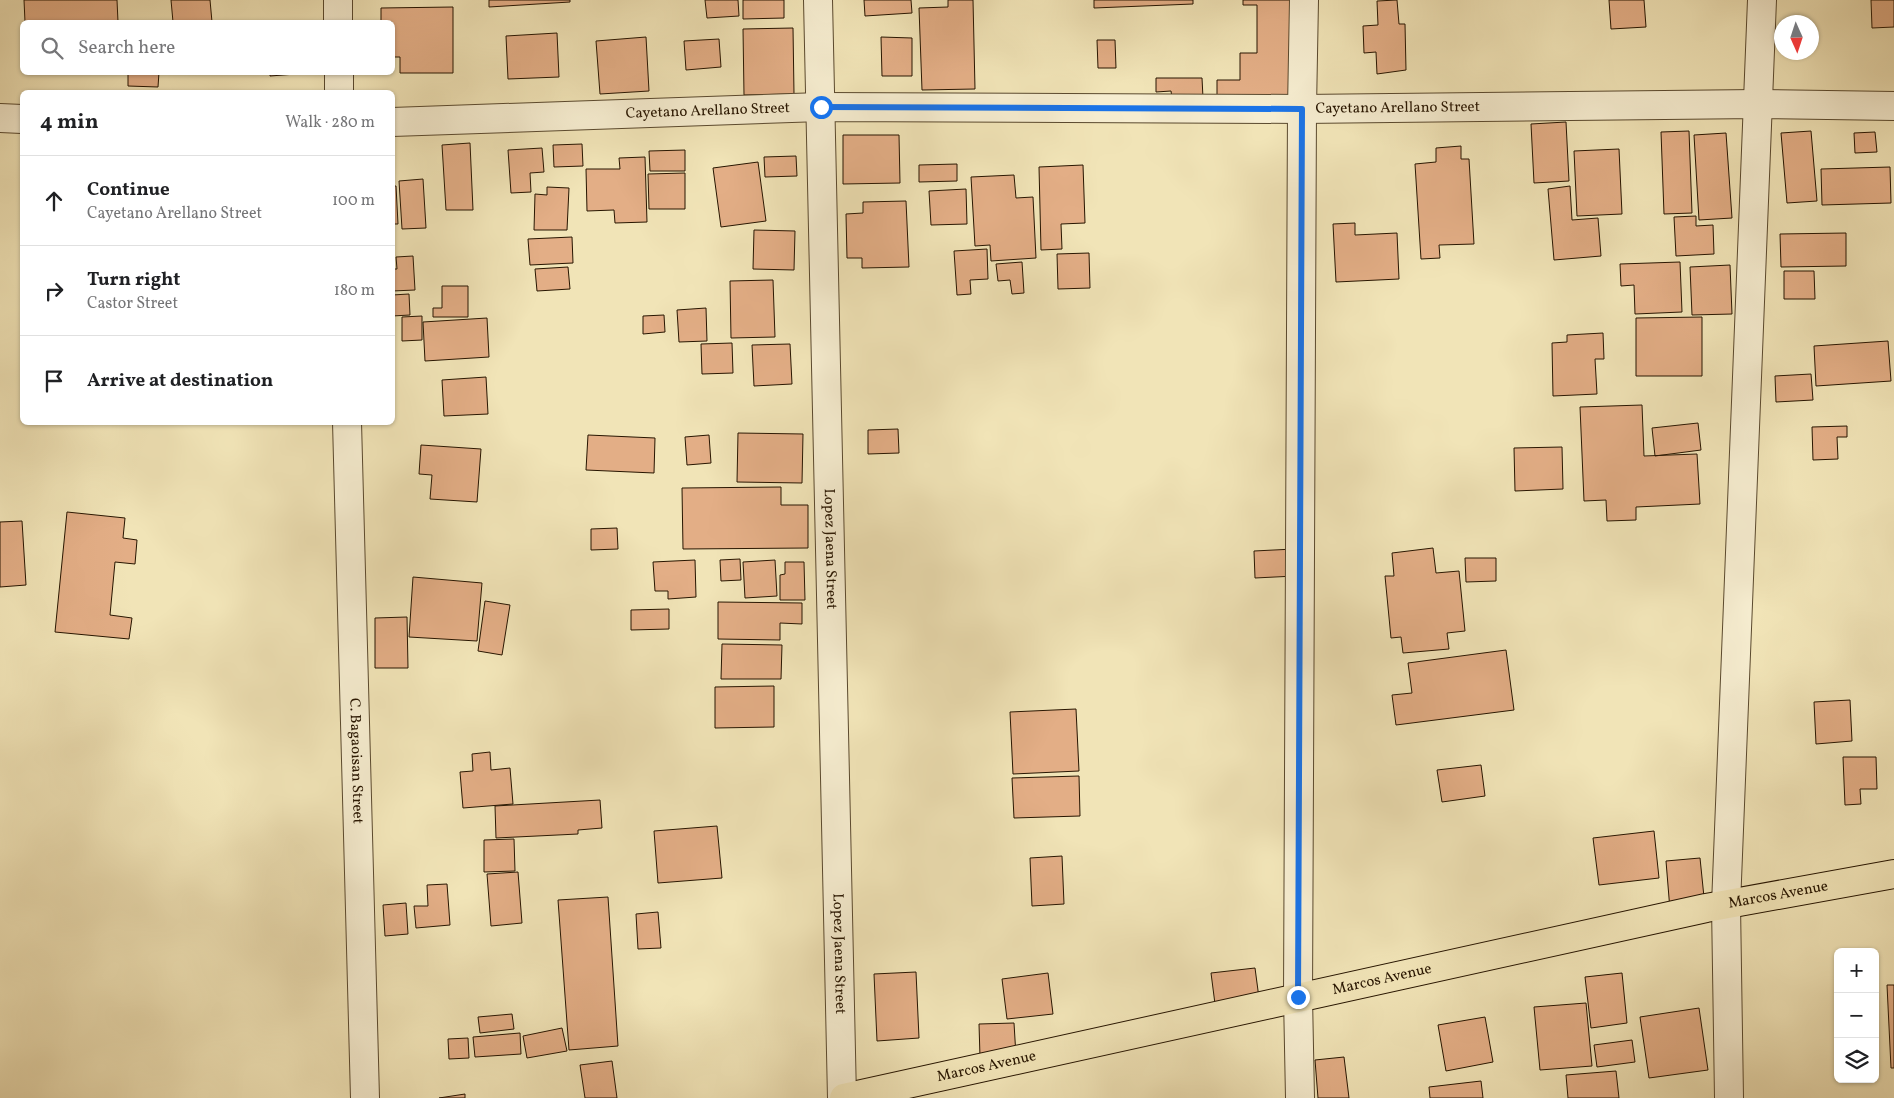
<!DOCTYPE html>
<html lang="en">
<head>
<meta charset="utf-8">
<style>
	body { margin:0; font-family:Vollkorn,serif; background:#f6f6f6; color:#202124 }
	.controls { position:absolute; right:15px; bottom:15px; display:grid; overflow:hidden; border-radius:8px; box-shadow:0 1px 4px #0004 }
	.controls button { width:45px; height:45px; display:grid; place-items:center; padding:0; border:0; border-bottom:1px solid #e0e0e0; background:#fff; color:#202124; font:25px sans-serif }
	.compass { position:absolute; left:1774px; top:15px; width:45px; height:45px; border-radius:50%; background:#fff; box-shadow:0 1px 4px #0004; rotate:177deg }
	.stop { position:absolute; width:15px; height:15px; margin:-11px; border:4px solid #1a73e8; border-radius:50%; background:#fff }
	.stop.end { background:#1a73e8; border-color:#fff; box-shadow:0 1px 5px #0008 }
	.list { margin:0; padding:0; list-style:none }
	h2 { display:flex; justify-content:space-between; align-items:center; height:65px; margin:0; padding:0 20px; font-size:21px }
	h2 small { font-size:16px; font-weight:400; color:#757577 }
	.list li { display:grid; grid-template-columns:32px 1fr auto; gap:15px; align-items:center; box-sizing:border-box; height:90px; padding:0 20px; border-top:1px solid #e0e0e0 }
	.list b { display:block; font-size:19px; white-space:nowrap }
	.list p { margin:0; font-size:16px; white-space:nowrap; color:#757577 }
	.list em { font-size:16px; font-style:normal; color:#757577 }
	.icon { flex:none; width:28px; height:28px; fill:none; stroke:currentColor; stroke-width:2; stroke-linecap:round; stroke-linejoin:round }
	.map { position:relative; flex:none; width:1894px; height:1098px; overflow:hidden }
	.search { position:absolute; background:#fff; box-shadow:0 1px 4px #0004; left:20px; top:20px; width:375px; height:55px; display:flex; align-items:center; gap:12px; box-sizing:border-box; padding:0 18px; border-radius:8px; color:#757577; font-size:19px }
	.panel { position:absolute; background:#fff; box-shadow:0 1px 4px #0004; left:20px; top:90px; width:375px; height:335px; border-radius:8px }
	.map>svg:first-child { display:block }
</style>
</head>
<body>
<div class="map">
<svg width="1894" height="1098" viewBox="0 0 1894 1098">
	<rect width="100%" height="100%" fill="#f1e4b7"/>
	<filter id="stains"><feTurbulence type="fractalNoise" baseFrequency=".004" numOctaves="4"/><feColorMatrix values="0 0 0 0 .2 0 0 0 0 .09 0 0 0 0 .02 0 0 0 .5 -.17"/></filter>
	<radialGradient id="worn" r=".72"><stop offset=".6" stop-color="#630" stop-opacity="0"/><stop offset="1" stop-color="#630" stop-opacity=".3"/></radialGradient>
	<!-- building -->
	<path fill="#e3ae86" stroke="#271500" d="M 24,0 L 117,0 L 118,22 L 25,22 Z
		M 171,0 L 210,0 L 212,22 L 173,22 Z
		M 489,0 L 570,0 L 570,2 L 489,7 Z
		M 705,0 L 738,0 L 739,16 L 707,18 Z
		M 743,0 L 784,0 L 784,18 L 743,19 Z
		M 864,0 L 911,0 L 912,13 L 865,16 Z
		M 948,0 L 973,0 L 975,89 L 922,90 L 919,8 L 948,7 Z
		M 1094,0 L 1193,0 L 1193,4 L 1094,8 Z
		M 1243,0 L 1297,0 L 1297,97 L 1217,96 L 1217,80 L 1240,80 L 1240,53 L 1257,53 L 1257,5 L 1243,5 Z
		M 1397,0 L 1399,24 L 1405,24 L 1406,70 L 1377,74 L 1376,52 L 1364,53 L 1363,26 L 1378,25 L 1377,1 Z
		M 1609,0 L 1644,0 L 1646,27 L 1611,29 Z
		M 1871,0 L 1894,0 L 1894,27 L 1872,28 Z
		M 453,7 L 453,73 L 400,73 L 400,57 L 392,57 L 392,22 L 381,22 L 381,8 Z
		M 793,28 L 794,94 L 744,95 L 743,29 Z
		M 557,33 L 559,77 L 508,79 L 506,36 Z
		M 646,37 L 649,91 L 600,94 L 596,41 Z
		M 881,37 L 912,38 L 912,76 L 882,76 Z
		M 719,39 L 721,67 L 686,70 L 684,41 Z
		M 1097,40 L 1115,40 L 1116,68 L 1098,68 Z
		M 128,72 L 159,72 L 158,87 L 128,86 Z
		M 270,72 L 296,72 L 296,74 L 270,76 Z
		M 1156,78 L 1202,78 L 1203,98 L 1172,98 L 1171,91 L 1156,92 Z
		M 1566,122 L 1569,181 L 1534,183 L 1531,124 Z
		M 1689,131 L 1692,213 L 1664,214 L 1661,132 Z
		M 1811,131 L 1817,201 L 1787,203 L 1781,133 Z
		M 1875,132 L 1877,152 L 1855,153 L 1854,133 Z
		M 1726,133 L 1732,218 L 1699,220 L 1694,135 Z
		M 843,135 L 899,135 L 900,183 L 843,184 Z
		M 470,143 L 473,210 L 446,210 L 442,145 Z
		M 582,144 L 583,166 L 554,167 L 553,145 Z
		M 1461,146 L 1461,159 L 1469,159 L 1474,244 L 1439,245 L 1440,258 L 1421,259 L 1415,164 L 1436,162 L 1436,148 Z
		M 542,148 L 544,172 L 530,173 L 531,192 L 511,193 L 508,150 Z
		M 1619,149 L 1622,214 L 1577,216 L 1574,151 Z
		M 685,150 L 685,171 L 650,171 L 649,151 Z
		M 796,156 L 797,176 L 765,177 L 764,157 Z
		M 645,157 L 647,222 L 615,223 L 614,210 L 587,211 L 586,169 L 620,169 L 619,158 Z
		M 758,162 L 766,221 L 721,227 L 713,168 Z
		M 957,164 L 957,181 L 919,182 L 919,165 Z
		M 1083,165 L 1085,223 L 1061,224 L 1062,249 L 1041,250 L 1039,167 Z
		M 1890,167 L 1891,203 L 1822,205 L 1821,169 Z
		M 685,173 L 685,209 L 649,209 L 648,174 Z
		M 1014,175 L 1016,198 L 1033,197 L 1036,258 L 991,261 L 990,245 L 975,246 L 971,177 Z
		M 423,179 L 426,228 L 402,229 L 399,181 Z
		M 392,186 L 396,186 L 398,224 L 392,224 Z
		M 1570,186 L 1572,220 L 1598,218 L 1601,256 L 1554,260 L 1548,189 Z
		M 547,187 L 569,188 L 567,230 L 534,230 L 535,194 L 547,195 Z
		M 966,189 L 967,224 L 931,225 L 929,191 Z
		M 906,201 L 909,267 L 862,268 L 862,258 L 847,258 L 846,214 L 863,213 L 863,202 Z
		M 1696,216 L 1696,226 L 1713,225 L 1714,254 L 1676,256 L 1674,217 Z
		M 1355,223 L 1355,235 L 1397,233 L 1399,279 L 1336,282 L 1333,224 Z
		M 754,230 L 795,231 L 794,270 L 753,269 Z
		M 1846,233 L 1846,266 L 1781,267 L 1780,234 Z
		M 572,237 L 573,263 L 530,265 L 528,239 Z
		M 987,249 L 988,279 L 970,280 L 971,294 L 957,295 L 954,251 Z
		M 1089,253 L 1090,288 L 1058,289 L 1057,254 Z
		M 413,256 L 415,290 L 392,291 L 392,269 L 397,269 L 396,257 Z
		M 1022,262 L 1024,293 L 1012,294 L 1010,280 L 998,281 L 996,264 Z
		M 1680,262 L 1682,312 L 1635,314 L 1634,285 L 1621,286 L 1620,264 Z
		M 1730,265 L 1732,314 L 1692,315 L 1690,267 Z
		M 568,267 L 570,289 L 537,291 L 535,269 Z
		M 1784,271 L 1814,271 L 1815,299 L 1784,299 Z
		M 773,280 L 775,337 L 731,338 L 730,281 Z
		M 442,286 L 468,286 L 468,317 L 433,317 L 433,308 L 442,308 Z
		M 409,294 L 410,315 L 392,316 L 392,295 Z
		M 706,308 L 707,341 L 679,342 L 677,310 Z
		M 664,315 L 665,332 L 643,334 L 643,316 Z
		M 422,316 L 422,340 L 402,341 L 402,317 Z
		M 1702,317 L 1702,376 L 1636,376 L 1636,318 Z
		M 487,318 L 489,357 L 425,361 L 423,322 Z
		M 1603,333 L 1604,359 L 1595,359 L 1597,394 L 1553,396 L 1552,343 L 1567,342 L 1567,335 Z
		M 1888,341 L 1891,381 L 1816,386 L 1814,346 Z
		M 732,343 L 733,373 L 702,374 L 701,344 Z
		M 790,344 L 792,384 L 754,386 L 752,345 Z
		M 1811,374 L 1813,400 L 1776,402 L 1775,376 Z
		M 486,377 L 488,414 L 444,416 L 442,380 Z
		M 1642,405 L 1644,456 L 1697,454 L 1700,504 L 1636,507 L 1636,520 L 1607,521 L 1606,500 L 1584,501 L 1580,407 Z
		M 1698,423 L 1701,450 L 1655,456 L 1652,428 Z
		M 1847,426 L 1847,437 L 1837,437 L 1838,459 L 1813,460 L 1812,427 Z
		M 898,429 L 899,453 L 868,454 L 868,430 Z
		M 738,433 L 803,434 L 802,483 L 737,482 Z
		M 588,435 L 655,438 L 654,473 L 586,470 Z
		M 709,435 L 711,463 L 687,465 L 685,437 Z
		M 421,445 L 481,449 L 477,502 L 430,499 L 432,475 L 419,474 Z
		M 1562,447 L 1563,489 L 1515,491 L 1514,448 Z
		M 781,487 L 781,505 L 808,505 L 808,548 L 683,549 L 682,488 Z
		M 67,512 L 125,518 L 123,538 L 137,540 L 135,564 L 115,562 L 110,615 L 132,618 L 129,639 L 55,632 Z
		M 22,521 L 26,585 L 0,587 L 0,522 Z
		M 617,528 L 618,549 L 591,550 L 591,529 Z
		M 1433,548 L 1436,573 L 1459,571 L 1465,631 L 1447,633 L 1449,649 L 1403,653 L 1401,637 L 1391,638 L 1385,576 L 1394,576 L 1392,553 Z
		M 1294,549 L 1295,576 L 1255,578 L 1254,551 Z
		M 1465,558 L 1496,558 L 1496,581 L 1466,582 Z
		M 740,559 L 741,580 L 721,581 L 720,560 Z
		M 695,560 L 696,597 L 668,599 L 668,591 L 655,591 L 653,562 Z
		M 775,560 L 777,596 L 745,598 L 743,562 Z
		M 785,562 L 804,562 L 805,600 L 780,600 L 780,575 L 785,574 Z
		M 413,577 L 482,583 L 477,641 L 409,637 Z
		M 485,601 L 510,605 L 502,655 L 478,651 Z
		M 718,602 L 802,603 L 802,624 L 780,623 L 780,640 L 718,639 Z
		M 669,609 L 669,629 L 631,630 L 631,610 Z
		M 407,617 L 408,668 L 375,668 L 375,618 Z
		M 722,644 L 782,645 L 781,679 L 721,679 Z
		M 1506,650 L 1514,710 L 1396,725 L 1392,695 L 1412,693 L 1408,663 Z
		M 774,686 L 774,727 L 715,728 L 715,687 Z
		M 1850,700 L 1852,741 L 1816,744 L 1814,702 Z
		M 1076,709 L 1079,771 L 1013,774 L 1010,712 Z
		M 490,752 L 491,770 L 510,768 L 513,804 L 463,808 L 460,772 L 473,771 L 472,754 Z
		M 1843,757 L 1876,757 L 1877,789 L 1860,789 L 1861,804 L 1845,805 Z
		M 1481,765 L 1485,796 L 1442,802 L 1437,770 Z
		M 1079,776 L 1080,816 L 1014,818 L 1012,778 Z
		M 600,800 L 602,828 L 578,830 L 578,834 L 496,838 L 495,806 Z
		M 717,826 L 722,878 L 658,883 L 654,831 Z
		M 1654,831 L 1659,878 L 1599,885 L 1593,838 Z
		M 514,839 L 515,871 L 484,872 L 484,840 Z
		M 1062,856 L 1064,904 L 1032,906 L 1030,858 Z
		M 1700,858 L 1705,907 L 1670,910 L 1666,861 Z
		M 518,872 L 522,923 L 491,926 L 487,874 Z
		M 447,884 L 450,925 L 416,928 L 414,906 L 428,906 L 427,885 Z
		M 608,897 L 618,1046 L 569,1050 L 558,900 Z
		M 406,903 L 408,934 L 385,936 L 383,905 Z
		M 658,912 L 661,948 L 638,949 L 636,914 Z
		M 1255,968 L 1259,998 L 1215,1004 L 1211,973 Z
		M 916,972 L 919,1038 L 877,1041 L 874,974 Z
		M 1048,973 L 1053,1014 L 1007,1019 L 1002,979 Z
		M 1622,973 L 1627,1023 L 1591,1028 L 1585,977 Z
		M 1887,985 L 1894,985 L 1894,1068 L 1891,1068 Z
		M 1586,1003 L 1592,1066 L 1540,1070 L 1534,1007 Z
		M 1699,1008 L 1708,1070 L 1649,1078 L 1640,1017 Z
		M 512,1014 L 514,1029 L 480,1033 L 478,1017 Z
		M 1485,1017 L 1493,1062 L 1446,1071 L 1438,1025 Z
		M 1014,1023 L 1016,1056 L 980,1057 L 979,1024 Z
		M 562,1028 L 567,1051 L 527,1058 L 523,1036 Z
		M 520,1033 L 521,1054 L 475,1057 L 473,1037 Z
		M 468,1038 L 469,1058 L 449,1059 L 448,1039 Z
		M 1632,1040 L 1635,1062 L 1597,1067 L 1594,1045 Z
		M 1344,1057 L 1349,1098 L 1318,1098 L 1315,1060 Z
		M 612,1061 L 617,1098 L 585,1098 L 580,1065 Z
		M 1616,1071 L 1619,1098 L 1568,1098 L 1566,1075 Z
		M 1481,1081 L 1483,1098 L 1430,1098 L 1429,1087 Z
		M 465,1094 L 465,1098 L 439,1098 Z"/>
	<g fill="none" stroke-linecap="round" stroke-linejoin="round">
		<!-- minor casing -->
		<g stroke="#5a492e" stroke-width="30">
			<g id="minor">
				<path d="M 338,0 L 338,22"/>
				<path id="s1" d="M 818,0 L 842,1098"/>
				<path d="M 339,72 L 339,92"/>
				<path d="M 0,118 L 22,119"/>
				<path id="s2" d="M 392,122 L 821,107 L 1302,109 L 1757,104 L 1894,106"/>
				<path id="s3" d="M 347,422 L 365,1098"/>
				<path d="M 1300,1098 L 1298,997 L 1302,109 L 1304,0"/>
				<path d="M 1729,1098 L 1726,905 L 1762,0"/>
			</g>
		</g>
		<!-- major casing -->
		<g stroke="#271500" stroke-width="30">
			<g id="major">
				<path id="s4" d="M 844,1098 L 1706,908 L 1894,874"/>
			</g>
		</g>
		<!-- minor -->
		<use href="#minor" stroke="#f6edd0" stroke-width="28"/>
		<!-- major -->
		<use href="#major" stroke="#f1e4b7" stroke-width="28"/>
	</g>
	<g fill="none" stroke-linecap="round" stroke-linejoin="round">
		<!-- route -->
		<path stroke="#1a73e8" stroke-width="6" d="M 821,107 L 1302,109 L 1298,997"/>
	</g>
	<g text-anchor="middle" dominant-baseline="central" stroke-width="4" stroke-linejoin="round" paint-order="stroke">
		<!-- street labels -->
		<g font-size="15" fill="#271500" stroke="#f6edd0">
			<text stroke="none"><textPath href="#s2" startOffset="1006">Cayetano Arellano Street</textPath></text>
			<text stroke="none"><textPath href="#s2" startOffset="316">Cayetano Arellano Street</textPath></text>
			<text stroke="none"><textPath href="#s1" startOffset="549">Lopez Jaena Street</textPath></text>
			<text stroke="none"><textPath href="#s3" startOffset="339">C. Bagaoisan Street</textPath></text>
			<text stroke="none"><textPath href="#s4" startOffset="956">Marcos Avenue</textPath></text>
			<text stroke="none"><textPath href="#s1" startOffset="954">Lopez Jaena Street</textPath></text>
			<text stroke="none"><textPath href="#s4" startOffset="551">Marcos Avenue</textPath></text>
			<text stroke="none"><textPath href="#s4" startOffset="146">Marcos Avenue</textPath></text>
		</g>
	</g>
	<rect width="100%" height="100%" filter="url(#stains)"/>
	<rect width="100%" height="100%" fill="url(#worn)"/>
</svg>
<div class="controls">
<button>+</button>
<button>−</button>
<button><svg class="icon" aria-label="layers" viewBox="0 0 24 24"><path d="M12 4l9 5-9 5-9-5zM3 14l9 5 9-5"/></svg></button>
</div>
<svg class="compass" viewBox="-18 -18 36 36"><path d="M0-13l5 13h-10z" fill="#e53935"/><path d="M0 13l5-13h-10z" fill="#757577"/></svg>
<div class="stop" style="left:821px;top:107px"></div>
<div class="stop end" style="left:1298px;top:997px"></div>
<div class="search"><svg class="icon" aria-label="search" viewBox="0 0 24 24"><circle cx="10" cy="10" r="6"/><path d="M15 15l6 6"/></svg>Search here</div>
<section class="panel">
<h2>4 min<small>Walk · 280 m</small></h2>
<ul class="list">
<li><svg class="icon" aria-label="ahead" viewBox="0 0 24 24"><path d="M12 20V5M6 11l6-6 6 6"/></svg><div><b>Continue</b><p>Cayetano Arellano Street</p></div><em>100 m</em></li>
<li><svg class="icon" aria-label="right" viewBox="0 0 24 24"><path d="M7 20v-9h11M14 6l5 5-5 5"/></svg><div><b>Turn right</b><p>Castor Street</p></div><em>180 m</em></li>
<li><svg class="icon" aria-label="arrive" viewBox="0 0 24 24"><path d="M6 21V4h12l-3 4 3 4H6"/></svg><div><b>Arrive at destination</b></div></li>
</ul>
</section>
</div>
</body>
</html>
